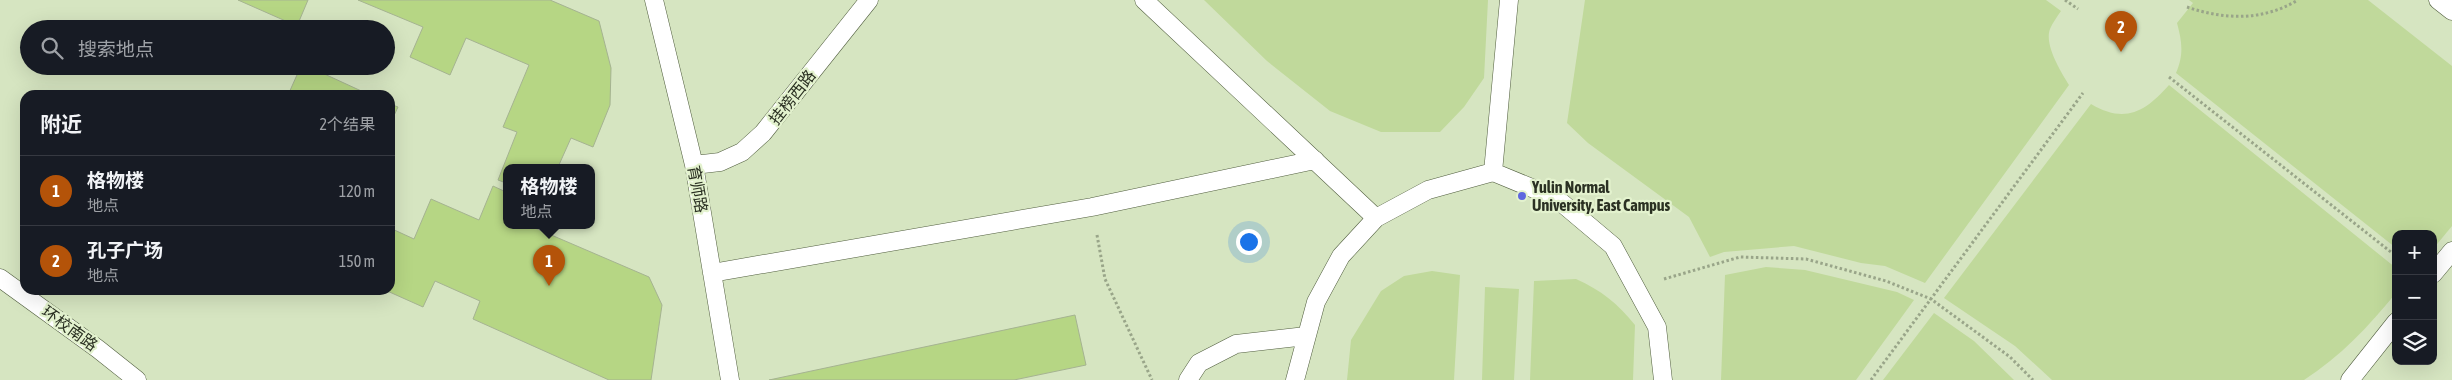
<!DOCTYPE html>
<html lang="zh">
<head>
<meta charset="utf-8">
<style>
	body { margin:0; font-family:"Asap Condensed","Noto Sans SC",sans-serif; background:#20242c; color:#f1f3f6 }
	.controls { position:absolute; right:15px; bottom:15px; display:grid; overflow:hidden; border-radius:10px; box-shadow:0 5px 20px #0002 }
	.controls button { width:45px; height:45px; display:grid; place-items:center; padding:0; border:0; border-bottom:1px solid #363941; background:#171b24; color:#f1f3f6; font:25px sans-serif }
	.you { position:absolute; left:1248px; top:241px; width:18px; height:18px; margin:-12px; border:4px solid #fff; border-radius:50%; background:#1a73e8; box-shadow:0 0 0 8px #1a73e833 }
	.badge { display:grid; place-items:center; width:32px; height:32px; border-radius:50%; background:#b45309; color:#fff; font-size:16px; font-weight:700 }
	.pin { position:absolute; translate:-50% -41px; filter:drop-shadow(0 1px 2px #0008) }
	.pin::after { content:''; position:absolute; top:26px; width:18px; height:15px; background:inherit; clip-path:polygon(0 0,100% 0,50% 100%) }
	.popup { position:absolute; left:503px; top:164px; width:92px; height:65px; box-sizing:border-box; display:grid; place-content:center; border-radius:10px; background:#171b24; filter:drop-shadow(0 1px 4px #0005); font-size:16px; white-space:nowrap; color:#9ea1a6 }
	.popup b { font-size:19px; color:#f1f3f6 }
	.popup::after { content:''; position:absolute; left:50%; top:100%; margin-left:-10px; border:10px solid transparent; border-top-color:#171b24 }
	.list { margin:0; padding:0; list-style:none }
	h2 { display:flex; justify-content:space-between; align-items:center; height:65px; margin:0; padding:0 20px; font-size:21px }
	h2 small { font-size:16px; font-weight:400; color:#9ea1a6 }
	.list li { display:grid; grid-template-columns:32px 1fr auto; gap:15px; align-items:center; box-sizing:border-box; height:70px; padding:0 20px; border-top:1px solid #363941 }
	.list b { display:block; font-size:19px; white-space:nowrap }
	.list p { margin:0; font-size:16px; white-space:nowrap; color:#9ea1a6 }
	.list em { font-size:16px; font-style:normal; color:#9ea1a6 }
	.icon { flex:none; width:28px; height:28px; fill:none; stroke:currentColor; stroke-width:2; stroke-linecap:round; stroke-linejoin:round }
	.map { position:relative; flex:none; width:2452px; height:380px; overflow:hidden }
	.search { position:absolute; background:#171b24; box-shadow:0 5px 20px #0002; left:20px; top:20px; width:375px; height:55px; display:flex; align-items:center; gap:12px; box-sizing:border-box; padding:0 18px; border-radius:28px; color:#9ea1a6; font-size:19px }
	.panel { position:absolute; background:#171b24; box-shadow:0 5px 20px #0002; left:20px; top:90px; width:375px; height:205px; border-radius:15px }
	.map>svg:first-child { display:block }
</style>
</head>
<body>
<div class="map">
<svg width="2452" height="380" viewBox="0 0 2452 380">
	<rect width="100%" height="100%" fill="#d6e5c1"/>
	<!-- green -->
	<path fill="#c0d99b" d="M 1204,0 L 1488,0 L 1484,78 L 1464,107 L 1440,132 L 1381,132 L 1330,111 L 1267,61 Z
		M 1585,0 L 2046,0 L 2061,11 C 2057,17 2053,22 2050,29 C 2044,45 2061,72 2069,85 L 1925,283 L 1885,266 L 1861,263 L 1794,246 L 1724,252 L 1710,257 L 1689,217 L 1588,143 L 1567,123 Z
		M 2189,0 L 2368,0 L 2452,66 L 2452,226 L 2433,249 L 2433,234 L 2396,234 L 2396,248 L 2176,73 C 2184,54 2182,42 2177,23 L 2193,3 Z
		M 2169,85 L 2396,268 L 2396,293 C 2368,327 2341,356 2304,380 L 2052,380 L 2015,346 L 1944,298 L 2091,104 C 2125,124 2145,112 2169,85 Z
		M 1766,267 L 1805,270 L 1897,292 L 1914,300 L 1856,380 L 1721,380 L 1725,275 Z
		M 1432,271 L 1460,275 L 1454,380 L 1347,380 L 1351,340 L 1381,291 L 1404,276 Z
		M 1576,279 C 1601,290 1618,304 1635,325 L 1633,380 L 1530,380 L 1534,281 Z
		M 1485,287 L 1519,289 L 1514,380 L 1482,380 Z
		M 1934,313 L 1974,341 L 2014,380 L 1883,380 Z"/>
	<!-- building -->
	<path fill="#b6d684" stroke="#a5b391" d="M 238,0 L 308,0 L 297,26 Z
		M 358,0 L 550,0 L 599,21 L 611,68 L 610,105 L 593,147 L 571,138 L 558,167 L 506,167 L 506,183 L 498,180 L 517,132 L 503,127 L 529,65 L 466,38 L 450,75 L 410,57 L 423,27 Z
		M 301,66 L 307,66 L 370,95 L 288,95 Z
		M 390,104 L 398,107 L 390,124 Z
		M 493,186 L 506,192 L 506,225 L 528,225 L 649,277 L 662,305 L 651,380 L 609,380 L 473,319 L 480,301 L 435,281 L 423,307 L 385,290 L 390,290 L 390,228 L 414,239 L 431,199 L 479,220 Z
		M 1075,315 L 1086,365 L 1014,380 L 769,380 Z"/>
	<g fill="none" stroke-linecap="round" stroke-linejoin="round">
		<!-- lane casing -->
		<g stroke="#515e3f" stroke-width="19">
			<path id="lane" d="M 654,0 L 694,165 L 730,380
				M 1144,0 L 1376,218
				M 2438,0 L 2452,11
				M 694,165 L 720,162 L 742,152 L 763,133 L 869,0
				M 1493,172 L 1509,0
				M 712,273 L 1092,207 L 1315,160
				M 2433,274 L 2452,251
				M 0,278 L 98,349 L 137,380
				M 1188,380 L 1199,363 L 1236,344 L 1306,336
				M 1295,380 L 1316,302 L 1341,256 L 1376,218 L 1428,190 L 1493,172 L 1556,198 L 1613,246 L 1657,327 L 1663,380
				M 2350,380 L 2396,322"/>
		</g>
		<!-- path -->
		<path stroke="#99a589" stroke-width="3" stroke-dasharray="2.5 2.5" stroke-linecap="butt" d="M 2065,0 L 2078,9
			M 2187,7 C 2225,20 2263,21 2298,0
			M 2169,77 L 2396,256
			M 1097,235 L 1105,279 L 1152,380
			M 1664,279 L 1740,257 L 1806,259 L 1886,281 L 1931,299 L 2010,357 L 2033,380
			M 1871,380 L 2083,93"/>
		<!-- lane -->
		<use href="#lane" stroke="#fff" stroke-width="18"/>
	</g>
	<!-- markers -->
	<circle fill="#5f67df" stroke="#e3f2ce" stroke-width="2" cx="1522" cy="196" r="5"/>
	<g text-anchor="middle" dominant-baseline="central" stroke-width="4.5" stroke-linejoin="round" paint-order="stroke">
		<!-- street labels -->
		<g font-size="16" fill="#2b3123" stroke="#e3f2ce">
			<text transform="translate(792 97) rotate(-52)">挂榜西路</text>
			<text transform="translate(698 189) rotate(80)">育师路</text>
			<text transform="translate(70 328) rotate(36)">环校南路</text>
		</g>
		<!-- poi labels -->
		<g font-size="16" font-weight="bold" fill="#2b3123" stroke="#e3f2ce" text-anchor="start">
			<text x="1532" y="187">Yulin Normal<tspan x="1532" dy="18">University, East Campus</tspan></text>
		</g>
	</g>
</svg>
<div class="controls">
<button>+</button>
<button>−</button>
<button><svg class="icon" aria-label="layers" viewBox="0 0 24 24"><path d="M12 4l9 5-9 5-9-5zM3 14l9 5 9-5"/></svg></button>
</div>
<div class="you"></div>
<div class="pin badge" style="left:549px;top:286px">1</div>
<div class="popup"><b>格物楼</b>地点</div>
<div class="pin badge" style="left:2121px;top:52px">2</div>
<div class="search"><svg class="icon" aria-label="search" viewBox="0 0 24 24"><circle cx="10" cy="10" r="6"/><path d="M15 15l6 6"/></svg>搜索地点</div>
<section class="panel">
<h2>附近<small>2个结果</small></h2>
<ul class="list">
<li><span class="badge">1</span><div><b>格物楼</b><p>地点</p></div><em>120 m</em></li>
<li><span class="badge">2</span><div><b>孔子广场</b><p>地点</p></div><em>150 m</em></li>
</ul>
</section>
</div>
</body>
</html>
